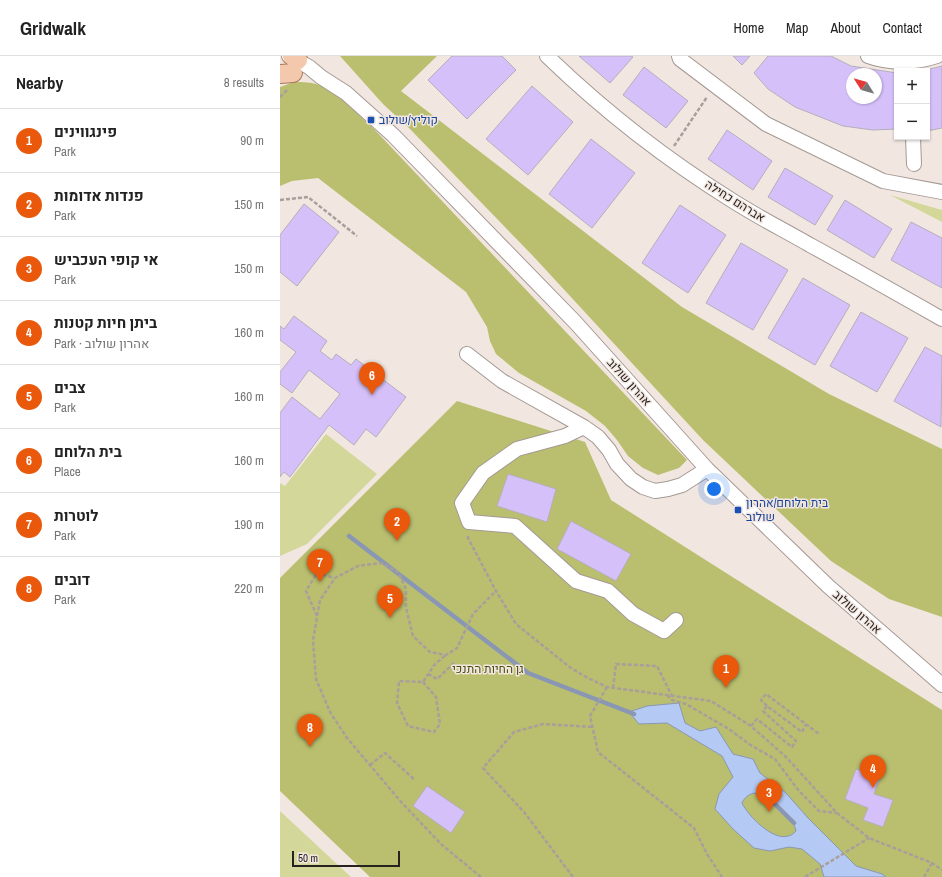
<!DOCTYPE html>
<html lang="en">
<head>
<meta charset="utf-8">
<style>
	body { margin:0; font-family:"Archivo Narrow",Heebo,sans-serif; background:#f2f2f2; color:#222 }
	.controls { position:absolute; right:12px; top:12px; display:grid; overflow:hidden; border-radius:0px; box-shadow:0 1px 3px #0004 }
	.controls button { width:36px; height:36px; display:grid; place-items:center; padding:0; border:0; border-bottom:1px solid #e0e0e0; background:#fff; color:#222; font:20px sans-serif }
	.compass { position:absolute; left:566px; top:12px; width:36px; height:36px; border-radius:50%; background:#fff; box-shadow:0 1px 3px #0004; rotate:307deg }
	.scale { position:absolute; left:12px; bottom:10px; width:108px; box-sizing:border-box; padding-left:4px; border:2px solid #262220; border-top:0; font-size:11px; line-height:14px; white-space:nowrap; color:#262220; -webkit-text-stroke:3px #f2e6e0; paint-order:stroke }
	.you { position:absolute; left:434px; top:433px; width:14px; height:14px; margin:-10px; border:3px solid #fff; border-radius:50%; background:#1a73e8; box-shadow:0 0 0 6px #1a73e833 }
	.badge { display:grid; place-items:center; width:26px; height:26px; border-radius:50%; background:#ea580c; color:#fff; font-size:13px; font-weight:700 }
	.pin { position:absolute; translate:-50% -33px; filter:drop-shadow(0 1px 2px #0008) }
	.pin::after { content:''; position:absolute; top:21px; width:14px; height:12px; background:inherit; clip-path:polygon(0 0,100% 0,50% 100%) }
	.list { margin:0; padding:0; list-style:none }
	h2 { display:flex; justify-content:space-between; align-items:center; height:52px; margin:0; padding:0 16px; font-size:17px }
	h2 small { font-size:13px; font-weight:400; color:#767676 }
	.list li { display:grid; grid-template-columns:26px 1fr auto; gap:12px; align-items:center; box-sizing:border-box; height:64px; padding:0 16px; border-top:1px solid #e0e0e0 }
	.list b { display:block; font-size:15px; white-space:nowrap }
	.list p { margin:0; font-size:13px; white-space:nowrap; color:#767676 }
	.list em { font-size:13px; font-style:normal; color:#767676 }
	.map { position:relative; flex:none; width:662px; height:821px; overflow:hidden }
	header { display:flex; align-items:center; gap:24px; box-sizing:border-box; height:56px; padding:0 20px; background:#fff; border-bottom:1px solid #e0e0e0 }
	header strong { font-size:19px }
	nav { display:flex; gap:22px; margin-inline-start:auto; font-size:14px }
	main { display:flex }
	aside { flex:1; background:#fff }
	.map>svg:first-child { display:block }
</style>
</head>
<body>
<header>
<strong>Gridwalk</strong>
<nav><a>Home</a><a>Map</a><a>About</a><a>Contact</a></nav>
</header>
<main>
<aside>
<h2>Nearby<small>8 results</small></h2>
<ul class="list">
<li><span class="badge">1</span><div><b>פינגווינים</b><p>Park</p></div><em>90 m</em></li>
<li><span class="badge">2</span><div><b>פנדות אדומות</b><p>Park</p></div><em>150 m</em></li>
<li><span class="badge">3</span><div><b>אי קופי העכביש</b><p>Park</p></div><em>150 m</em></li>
<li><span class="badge">4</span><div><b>ביתן חיות קטנות</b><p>Park · אהרון שולוב</p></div><em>160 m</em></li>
<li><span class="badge">5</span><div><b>צבים</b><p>Park</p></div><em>160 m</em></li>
<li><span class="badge">6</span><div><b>בית הלוחם</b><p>Place</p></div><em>160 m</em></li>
<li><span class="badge">7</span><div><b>לוטרות</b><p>Park</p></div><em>190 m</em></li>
<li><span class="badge">8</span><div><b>דובים</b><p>Park</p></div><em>220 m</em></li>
</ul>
</aside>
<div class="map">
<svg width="662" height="821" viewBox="0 0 662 821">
	<rect width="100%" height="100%" fill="#f2e6e0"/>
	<!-- green -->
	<path fill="#d3d89a" d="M 610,139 L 662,154 L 662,166 Z
		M 46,378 L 97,418 L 27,488 L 0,500 L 0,427 L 5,430 Z
		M 0,755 L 71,821 L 0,821 Z"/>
	<!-- forest -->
	<path fill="#babf6f" d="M 60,0 L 157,0 L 121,35 L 402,251 L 549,338 L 662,393 L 662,561 L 609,543 L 551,505 L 423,384 L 253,200 L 129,72 L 103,48 Z
		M 14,26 C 23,26 31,26 39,29 C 56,34 79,60 93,72 L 407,404 L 399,412 L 378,419 L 363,412 L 348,400 L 337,384 L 325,370 L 306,355 L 239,317 L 216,298 L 210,285 L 207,271 L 186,236 L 38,122 L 12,125 L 0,130 L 0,31 Z
		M 177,345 L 305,386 L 331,444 L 662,654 L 662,821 L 90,821 L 0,735 L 0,522 Z"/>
	<!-- water -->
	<path fill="#b4c9f3" stroke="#8997b4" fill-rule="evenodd" d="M 399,647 L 405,667 L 420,675 L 436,671 L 453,698 L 473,703 L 480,717 L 506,737 L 528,762 L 576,810 L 602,818 L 606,821 L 544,821 L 540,808 L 522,793 L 509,791 L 490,795 L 474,792 L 453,773 L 435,753 L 439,738 L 453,721 L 442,700 L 387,667 L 359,668 L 349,656 L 367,650 ZM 474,737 C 481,739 490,741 495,747 C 497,749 498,753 500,755 C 508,763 513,762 516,775 C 514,777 511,780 508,780 C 493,785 468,760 462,747 C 465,741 468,739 474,737 Z"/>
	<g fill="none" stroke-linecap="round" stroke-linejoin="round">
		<!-- stream -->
		<path stroke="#8997b4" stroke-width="4.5" d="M 69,480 L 248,617 L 354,658
			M 488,741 L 514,767"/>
	</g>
	<!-- building -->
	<path fill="#d6c0fa" stroke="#b3afba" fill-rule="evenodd" d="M 172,0 L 222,0 L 236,14 L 187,63 L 148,24 Z
		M 299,0 L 351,0 L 353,1 L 330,27 Z
		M 453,0 L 470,0 L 462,9 Z
		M 488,0 L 551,0 L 571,10 L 617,17 L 617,73 L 593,74 L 563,70 L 515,51 L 488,33 L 474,17 ZM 572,18 L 596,18 L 596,42 L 572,42 Z
		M 662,10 L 662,72 L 647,75 L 647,15 L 646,14 Z
		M 364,11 L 408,45 L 386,72 L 343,39 Z
		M 252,30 L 293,66 L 248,119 L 206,83 Z
		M 447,74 L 492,105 L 473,134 L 428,103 Z
		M 311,83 L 355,117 L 312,172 L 269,138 Z
		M 505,112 L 553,140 L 535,169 L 488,141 Z
		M 565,144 L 612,173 L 594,202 L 547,174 Z
		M 24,148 L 59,176 L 17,230 L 0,216 L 0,179 Z
		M 400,149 L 446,179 L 408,237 L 362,207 Z
		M 631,166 L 662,182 L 662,232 L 611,204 Z
		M 461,187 L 508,214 L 473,274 L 426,247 Z
		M 523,222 L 570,249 L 535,309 L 488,282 Z
		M 581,256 L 628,282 L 597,336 L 550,310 Z
		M 14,260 L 47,285 L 40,295 L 52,304 L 56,298 L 71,309 L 76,303 L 126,341 L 96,381 L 86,373 L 74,389 L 49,369 L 10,421 L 4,416 L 0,421 L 0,357 L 12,341 L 40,363 L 60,338 L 29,314 L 12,337 L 0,328 L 0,316 L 16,296 L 0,284 L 0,270 L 4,273 Z
		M 645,291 L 662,300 L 661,371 L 614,345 Z
		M 228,418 L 276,433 L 267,466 L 217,450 Z
		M 291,465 L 351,498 L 336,525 L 277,493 Z
		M 576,713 L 600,721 L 594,738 L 613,744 L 603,771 L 583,764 L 588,752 L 565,743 Z
		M 147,730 L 185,756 L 171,777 L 133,750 Z"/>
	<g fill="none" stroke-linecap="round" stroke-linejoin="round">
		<!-- minor casing -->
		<g stroke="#a49994" stroke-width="16">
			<path id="minor" d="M 9,0 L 29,11 L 41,21 L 66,37 L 113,79 L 295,266 L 427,413 L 548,530 L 662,629
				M 267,0 C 323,54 387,104 453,145 C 478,161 504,174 530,189 C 574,213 618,238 662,263
				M 399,0 L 400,3 L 486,68 L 603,125 L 662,136
				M 588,0 C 609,8 636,7 657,0
				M 633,81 L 634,108
				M 187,298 L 222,325 L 304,371 L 318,381 L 329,394 L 337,408 L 351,423 L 363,431 L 375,435 L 388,433 L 402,429 L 427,413
				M 304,371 L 285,380 L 237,393 L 203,417 L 182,447 L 189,466 L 235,470 L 296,525 L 328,535 L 353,558 L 384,575 L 396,564"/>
		</g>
		<!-- major casing -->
		<g stroke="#a77658" stroke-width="20">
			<path id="major" d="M 12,0 L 18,4
				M 0,18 L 13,17"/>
		</g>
		<!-- path -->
		<path stroke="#a89f9a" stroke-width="2.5" stroke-dasharray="4 2" stroke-linecap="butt" d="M 0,41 L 7,34
			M 394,90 L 427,41
			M 0,144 L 28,141 L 77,180
			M 188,480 L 188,482 L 216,535 L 236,568 L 291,612 L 306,621 L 327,631 L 431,645 L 471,670 L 506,701 L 557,757 L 589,782 L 652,807 L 662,814
			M 37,560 L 26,535 L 37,517 L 55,522
			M 148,618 L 157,623 L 174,607
			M 143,626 L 156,641 L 160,668 L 154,676 L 128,670 L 117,647 L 119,625 L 143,626 L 155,608 L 166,599
			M 327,631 L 310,660 L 318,696 L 414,772 L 427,798 L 442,821
			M 333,632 L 336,608 L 377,610 L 392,640
			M 387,639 L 392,644 L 406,648 L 449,673 L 469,688 L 495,703 L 519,735 L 539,755 L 557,757
			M 487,650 L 481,644 L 486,638 L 539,678
			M 471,670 L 477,663 L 512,691 L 516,685 L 483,655 L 487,650 L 522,676 L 526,668
			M 90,709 L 105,697 L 135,724
			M 201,821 L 162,789 L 122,747 L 67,682 L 50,656 L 36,623 L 33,584 L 40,544 L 55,522 L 78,510 L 101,507 L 118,516 L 126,533 L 126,552 L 133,580 L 150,596 L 166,599 L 177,592 L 193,558 L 216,535
			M 293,821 L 244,756 L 203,712 L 234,676 L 263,668 L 313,671
			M 525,821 L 589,782
			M 644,821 L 652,807"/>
		<!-- minor -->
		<use href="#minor" stroke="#fff" stroke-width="14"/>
		<!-- major -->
		<use href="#major" stroke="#f4c8ad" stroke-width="18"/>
	</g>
	<!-- markers -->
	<g fill="#1a4fb4" stroke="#f2e6e0" stroke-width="1.5">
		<rect x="87" y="60" width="8" height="8" rx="2"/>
		<rect x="454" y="450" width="8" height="8" rx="2"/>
	</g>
	<g text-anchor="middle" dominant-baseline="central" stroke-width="3" stroke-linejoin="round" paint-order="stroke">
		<!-- transit labels -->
		<g font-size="12" fill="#164399" stroke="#f2e6e0" text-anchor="start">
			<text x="99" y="64">קוליץ/שולוב</text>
			<text x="466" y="447">בית הלוחם/אהרון<tspan x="466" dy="14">שולוב</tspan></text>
		</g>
		<!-- street labels -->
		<g font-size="12" fill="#262220" stroke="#f2e6e0">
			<text transform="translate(455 145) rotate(32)">אברהם כחילה</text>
			<text transform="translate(349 326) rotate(48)">אהרון שולוב</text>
			<text transform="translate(577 556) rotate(41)">אהרון שולוב</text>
		</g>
		<!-- park labels -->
		<g font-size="12" fill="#4c4e11" stroke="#f2e6e0">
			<text x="208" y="613">גן החיות התנכי</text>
		</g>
	</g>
</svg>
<div class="controls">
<button>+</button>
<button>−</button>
</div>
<svg class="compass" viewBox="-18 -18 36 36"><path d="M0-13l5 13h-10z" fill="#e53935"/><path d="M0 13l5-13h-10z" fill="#767676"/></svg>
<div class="scale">50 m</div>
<div class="you"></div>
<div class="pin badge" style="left:446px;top:632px">1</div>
<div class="pin badge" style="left:117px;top:485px">2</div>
<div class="pin badge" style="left:489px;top:756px">3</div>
<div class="pin badge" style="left:593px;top:732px">4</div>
<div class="pin badge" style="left:110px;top:562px">5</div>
<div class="pin badge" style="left:92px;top:339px">6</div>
<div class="pin badge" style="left:40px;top:526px">7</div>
<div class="pin badge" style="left:30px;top:691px">8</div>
</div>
</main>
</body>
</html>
